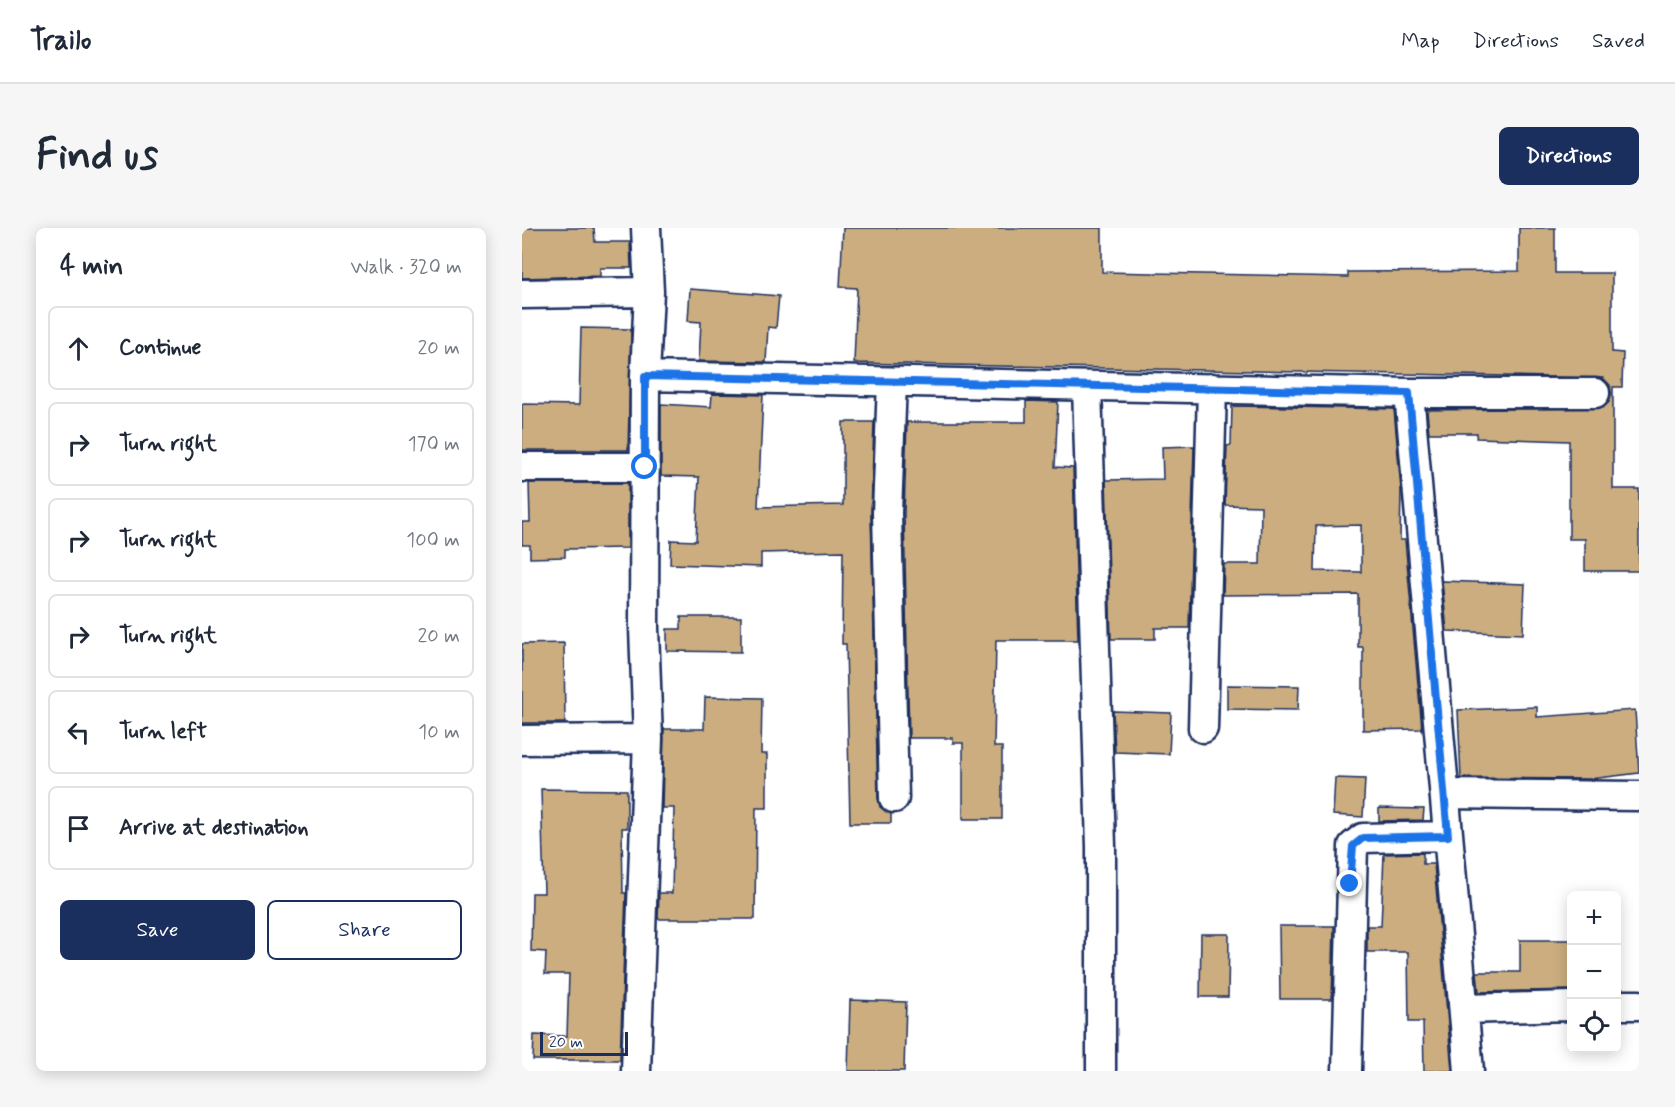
<!DOCTYPE html>
<html lang="en">
<head>
<meta charset="utf-8">
<style>
	body { margin:0; font-family:Mynerve,sans-serif; background:#f6f6f7; color:#1f2937 }
	.controls { position:absolute; right:18px; bottom:18px; display:grid; overflow:hidden; border-radius:9px; box-shadow:0 3px 15px #0003 }
	.controls button { width:54px; height:54px; display:grid; place-items:center; padding:0; border:0; border-bottom:2px solid #e0e1e3; background:#fff; color:#1f2937; font:30px sans-serif }
	.scale { position:absolute; left:18px; bottom:15px; width:88px; box-sizing:border-box; padding-left:6px; border:3px solid #1b2f5e; border-top:0; font-size:16px; line-height:21px; white-space:nowrap; color:#1b2f5e; -webkit-text-stroke:4px #fff; paint-order:stroke }
	.stop { position:absolute; width:18px; height:18px; margin:-14px; border:4px solid #1a73e8; border-radius:50%; background:#fff }
	.stop.end { background:#1a73e8; border-color:#fff; box-shadow:0 2px 6px #0008 }
	.list { margin:0; padding:0; list-style:none }
	h2 { display:flex; justify-content:space-between; align-items:center; height:78px; margin:0; padding:0 24px; font-size:26px }
	h2 small { font-size:20px; font-weight:400; color:#747a83 }
	.list li { display:grid; grid-template-columns:39px 1fr auto; gap:18px; align-items:center; box-sizing:border-box; height:84px; margin:0 12px 12px; padding:0 12px; border:2px solid #e0e1e3; border-radius:9px }
	.list b { display:block; font-size:22px; white-space:nowrap }
	.list em { font-size:20px; font-style:normal; color:#747a83 }
	.actions { display:flex; gap:12px; padding:18px 24px }
	.actions a { flex:1; padding:14px 0; border:2px solid #1b2f5e; border-radius:9px; text-align:center; font-size:21px; color:#1b2f5e }
	.actions .main { background:#1b2f5e; color:#fff }
	.icon { flex:none; width:33px; height:33px; fill:none; stroke:currentColor; stroke-width:2; stroke-linecap:round; stroke-linejoin:round }
	.map { position:relative; flex:none; width:1117px; height:843px; overflow:hidden; border-radius:9px }
	header { display:flex; align-items:center; gap:36px; box-sizing:border-box; height:84px; padding:0 30px; background:#fff; border-bottom:2px solid #e0e1e3 }
	header strong { font-size:28px }
	nav { display:flex; gap:33px; margin-inline-start:auto; font-size:21px }
	.intro { display:flex; align-items:center; justify-content:space-between; box-sizing:border-box; height:144px; padding:0 36px }
	h1 { margin:0; font-size:42px }
	.button { padding:15px 27px; border-radius:9px; background:#1b2f5e; color:#fff; font-size:21px; font-weight:700 }
	main { display:flex; gap:36px; padding:0 36px }
	aside { flex:1; background:#fff; border-radius:9px; box-shadow:0 3px 15px #0003 }
	.map>svg:first-child { display:block }
</style>
</head>
<body>
<header>
<strong>Trailo</strong>
<nav><a>Map</a><a>Directions</a><a>Saved</a></nav>
</header>
<div class="intro"><h1>Find us</h1><a class="button">Directions</a></div>
<main>
<aside>
<h2>4 min<small>Walk · 320 m</small></h2>
<ul class="list">
<li><svg class="icon" aria-label="ahead" viewBox="0 0 24 24"><path d="M12 20V5M6 11l6-6 6 6"/></svg><div><b>Continue</b></div><em>20 m</em></li>
<li><svg class="icon" aria-label="right" viewBox="0 0 24 24"><path d="M7 20v-9h11M14 6l5 5-5 5"/></svg><div><b>Turn right</b></div><em>170 m</em></li>
<li><svg class="icon" aria-label="right" viewBox="0 0 24 24"><path d="M7 20v-9h11M14 6l5 5-5 5"/></svg><div><b>Turn right</b></div><em>100 m</em></li>
<li><svg class="icon" aria-label="right" viewBox="0 0 24 24"><path d="M7 20v-9h11M14 6l5 5-5 5"/></svg><div><b>Turn right</b></div><em>20 m</em></li>
<li><svg class="icon" aria-label="left" viewBox="0 0 24 24"><path d="M17 20v-9H6M10 6l-5 5 5 5"/></svg><div><b>Turn left</b></div><em>10 m</em></li>
<li><svg class="icon" aria-label="arrive" viewBox="0 0 24 24"><path d="M6 21V4h12l-3 4 3 4H6"/></svg><div><b>Arrive at destination</b></div></li>
</ul>
<div class="actions"><a class="main">Save</a><a>Share</a></div>
</aside>
<div class="map">
<svg width="1117" height="843" viewBox="0 0 1117 843">
	<rect width="100%" height="100%" fill="#fff"/>
	<filter id="ink" filterUnits="userSpaceOnUse"><feTurbulence type="fractalNoise" baseFrequency=".0167" numOctaves="2"/><feDisplacementMap in="SourceGraphic" scale="12" xChannelSelector="R" yChannelSelector="G"/><feConvolveMatrix kernelMatrix="1 2 1 2 8 2 1 2 1" color-interpolation-filters="sRGB"/></filter>
	<g filter="url(#ink)">
		<!-- building -->
		<path fill="#ccad80" stroke="#1b2f5e" stroke-width="1.5" fill-rule="evenodd" d="M 0,0 L 72,0 L 73,14 L 108,14 L 109,40 L 78,40 L 78,48 L 0,50 Z
			M 321,0 L 580,0 L 580,44 L 826,49 L 826,44 L 997,43 L 997,0 L 1033,0 L 1033,45 L 1090,45 L 1090,124 L 1101,125 L 1100,159 L 1091,159 L 1091,261 L 1117,261 L 1117,343 L 1063,343 L 1063,311 L 1047,311 L 1047,213 L 954,210 L 955,205 L 907,205 L 905,182 L 1081,180 L 1087,174 L 1089,166 L 1088,157 L 1081,150 L 332,135 L 335,60 L 318,59 Z
			M 168,61 L 257,68 L 254,100 L 246,99 L 244,134 L 177,133 L 179,94 L 166,93 Z
			M 59,100 L 109,101 L 106,222 L 0,222 L 0,176 L 57,177 Z
			M 190,166 L 241,167 L 236,279 L 321,277 L 321,194 L 352,194 L 349,285 L 356,570 L 358,579 L 369,586 L 369,595 L 328,595 L 324,416 L 320,416 L 321,323 L 239,325 L 239,339 L 148,336 L 149,312 L 174,313 L 177,249 L 139,248 L 139,176 L 189,179 Z
			M 504,173 L 536,174 L 533,239 L 551,240 L 556,412 L 474,412 L 472,519 L 480,519 L 480,591 L 441,591 L 441,515 L 431,515 L 431,510 L 387,510 L 382,285 L 385,194 L 504,194 Z
			M 710,178 L 872,181 L 879,262 L 878,312 L 883,312 L 900,501 L 841,502 L 841,419 L 836,419 L 836,366 L 701,367 L 702,336 L 738,336 L 739,278 L 703,277 L 705,218 L 709,217 ZM 839,297 L 839,344 L 793,343 L 794,298 Z
			M 672,218 L 667,400 L 633,400 L 633,411 L 589,411 L 584,252 L 641,251 L 640,219 Z
			M 7,255 L 106,255 L 106,320 L 43,321 L 43,329 L 8,330 L 8,317 L 0,317 L 0,294 L 8,294 Z
			M 920,353 L 1003,356 L 1001,406 L 925,403 Z
			M 159,389 L 219,389 L 219,424 L 145,423 L 145,401 L 159,401 Z
			M 42,415 L 43,495 L 0,495 L 0,416 Z
			M 705,457 L 777,458 L 776,482 L 705,481 Z
			M 183,469 L 240,470 L 239,526 L 245,526 L 245,580 L 234,580 L 233,691 L 136,691 L 137,665 L 150,665 L 152,580 L 140,580 L 142,501 L 182,501 Z
			M 1015,479 L 1015,489 L 1113,482 L 1117,545 L 1068,551 L 939,550 L 936,482 Z
			M 591,483 L 649,485 L 647,526 L 593,524 Z
			M 813,550 L 843,551 L 841,589 L 811,587 Z
			M 19,561 L 105,562 L 105,600 L 100,600 L 101,665 L 104,665 L 98,832 L 11,832 L 12,807 L 45,808 L 47,746 L 23,746 L 24,724 L 9,723 L 10,665 L 22,665 Z
			M 857,580 L 902,581 L 901,592 L 857,593 Z
			M 901,625 L 901,636 L 912,636 L 930,843 L 902,843 L 901,794 L 887,794 L 886,724 L 845,724 L 845,698 L 859,698 L 862,626 Z
			M 757,698 L 812,698 L 810,771 L 758,771 Z
			M 679,706 L 707,706 L 706,769 L 678,769 Z
			M 998,712 L 1050,712 L 1050,762 L 957,764 L 955,744 L 998,744 Z
			M 328,772 L 384,774 L 382,843 L 326,843 Z"/>
		<g fill="none" stroke-linecap="round" stroke-linejoin="round">
			<!-- minor casing -->
			<g stroke="#1b2f5e" stroke-width="33">
				<path id="minor" d="M 0,66 L 127,64
					M 123,148 L 887,165 L 947,843
					M 370,154 L 365,285 L 372,570
					M 565,158 L 579,619 L 579,843
					M 887,165 L 1073,165
					M 0,239 L 123,239
					M 681,500 L 690,160
					M 0,512 L 126,511
					M 923,566 L 1117,568
					M 1094,777 L 1117,777
					M 942,781 L 1050,778
					M 114,843 L 126,511 L 122,400 L 123,148 L 127,64 L 124,0
					M 825,843 L 831,618 L 841,610 L 926,608"/>
			</g>
			<!-- minor -->
			<use href="#minor" stroke="#fff" stroke-width="28"/>
		</g>
	</g>
	<g fill="none" stroke-linecap="round" stroke-linejoin="round" filter="url(#ink)">
		<!-- route -->
		<path stroke="#1a73e8" stroke-width="8" d="M 123,239 L 123,148 L 887,165 L 926,608 L 841,610 L 831,618 L 828,656"/>
	</g>
</svg>
<div class="controls">
<button>+</button>
<button>−</button>
<button><svg class="icon" aria-label="locate" viewBox="0 0 24 24"><circle cx="12" cy="12" r="6"/><path d="M12 2v4M12 18v4M2 12h4M18 12h4"/></svg></button>
</div>
<div class="scale">20 m</div>
<div class="stop" style="left:123px;top:239px"></div>
<div class="stop end" style="left:828px;top:656px"></div>
</div>
</main>
</body>
</html>
